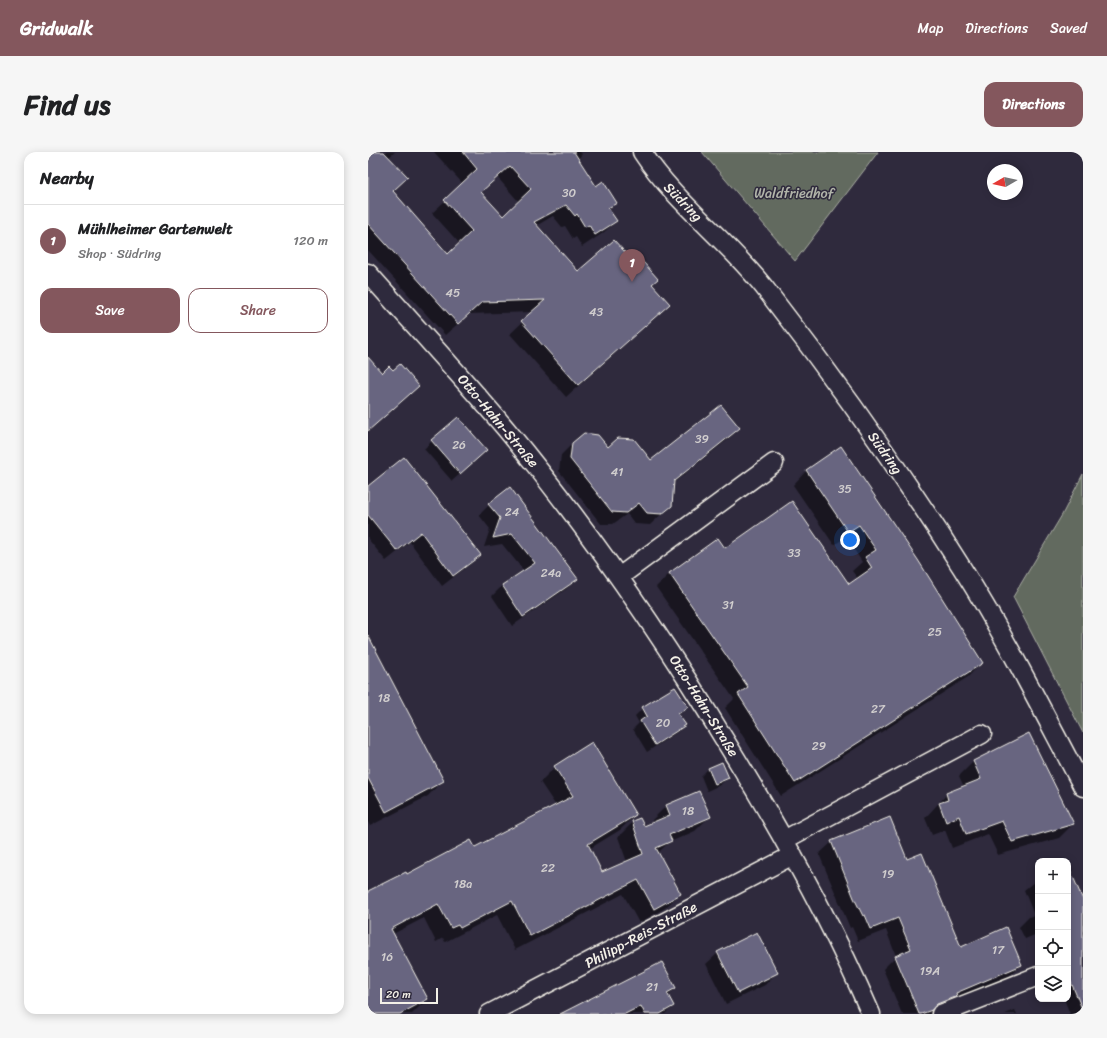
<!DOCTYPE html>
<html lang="en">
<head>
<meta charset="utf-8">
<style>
	body { margin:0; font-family:Sriracha,sans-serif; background:#f6f6f6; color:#202124 }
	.controls { position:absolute; right:12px; bottom:12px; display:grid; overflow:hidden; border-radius:8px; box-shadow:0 2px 10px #0003 }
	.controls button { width:36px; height:36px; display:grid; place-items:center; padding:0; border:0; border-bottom:1px solid #e0e0e0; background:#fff; color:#202124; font:20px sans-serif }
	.compass { position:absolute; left:619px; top:12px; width:36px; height:36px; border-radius:50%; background:#fff; box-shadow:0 2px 10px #0003; rotate:261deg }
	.scale { position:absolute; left:12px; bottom:10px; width:58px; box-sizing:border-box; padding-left:4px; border:2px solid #f4f1e8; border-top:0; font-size:11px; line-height:14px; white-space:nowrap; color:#f4f1e8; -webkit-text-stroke:3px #2f2a3d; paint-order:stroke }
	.you { position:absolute; left:482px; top:388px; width:14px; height:14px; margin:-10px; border:3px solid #fff; border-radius:50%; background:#1a73e8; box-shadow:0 0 0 6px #1a73e833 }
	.badge { display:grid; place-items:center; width:26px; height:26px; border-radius:50%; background:#84575d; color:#fff; font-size:13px; font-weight:700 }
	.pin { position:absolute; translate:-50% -33px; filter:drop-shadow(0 1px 2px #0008) }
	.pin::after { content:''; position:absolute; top:21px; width:14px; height:12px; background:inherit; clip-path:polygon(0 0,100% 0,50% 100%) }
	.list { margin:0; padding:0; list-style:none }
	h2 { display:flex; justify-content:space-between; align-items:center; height:52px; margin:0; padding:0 16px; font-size:17px }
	h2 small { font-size:13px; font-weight:400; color:#757577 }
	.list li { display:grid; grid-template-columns:26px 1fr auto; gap:12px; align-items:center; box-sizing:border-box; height:72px; padding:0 16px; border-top:1px solid #e0e0e0 }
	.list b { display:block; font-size:15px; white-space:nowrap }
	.list p { margin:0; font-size:13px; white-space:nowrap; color:#757577 }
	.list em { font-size:13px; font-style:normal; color:#757577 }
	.actions { display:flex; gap:8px; padding:12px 16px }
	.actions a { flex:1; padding:9px 0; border:1px solid #84575d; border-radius:12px; text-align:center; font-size:14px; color:#84575d }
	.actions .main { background:#84575d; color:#fff }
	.icon { flex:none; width:22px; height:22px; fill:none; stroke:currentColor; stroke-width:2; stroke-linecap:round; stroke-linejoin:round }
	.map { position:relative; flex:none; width:715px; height:862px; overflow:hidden; border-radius:12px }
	header { display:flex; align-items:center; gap:24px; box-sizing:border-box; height:56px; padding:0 20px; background:#84575d; color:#fff }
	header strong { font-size:19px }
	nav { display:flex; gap:22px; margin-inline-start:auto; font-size:14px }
	.intro { display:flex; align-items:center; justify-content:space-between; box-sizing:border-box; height:96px; padding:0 24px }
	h1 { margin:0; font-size:28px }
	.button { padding:10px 18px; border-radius:12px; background:#84575d; color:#fff; font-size:14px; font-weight:700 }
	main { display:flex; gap:24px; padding:0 24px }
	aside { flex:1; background:#fff; border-radius:12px; box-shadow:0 2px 10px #0003 }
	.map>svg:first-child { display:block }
</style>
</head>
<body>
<header>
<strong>Gridwalk</strong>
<nav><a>Map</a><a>Directions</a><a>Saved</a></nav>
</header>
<div class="intro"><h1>Find us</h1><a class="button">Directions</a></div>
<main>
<aside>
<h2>Nearby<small></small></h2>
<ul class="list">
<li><span class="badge">1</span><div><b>Mühlheimer Gartenwelt</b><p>Shop · Südring</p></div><em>120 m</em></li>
</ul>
<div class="actions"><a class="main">Save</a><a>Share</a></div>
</aside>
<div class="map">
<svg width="715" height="862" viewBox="0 0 715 862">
	<rect width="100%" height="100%" fill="#2f2a3d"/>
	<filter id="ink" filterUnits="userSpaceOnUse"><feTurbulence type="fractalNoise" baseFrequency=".025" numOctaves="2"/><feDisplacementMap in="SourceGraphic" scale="8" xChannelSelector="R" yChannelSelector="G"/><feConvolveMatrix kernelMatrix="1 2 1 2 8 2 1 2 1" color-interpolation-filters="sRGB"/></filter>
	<g filter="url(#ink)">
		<!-- green -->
		<path fill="#626b5f" stroke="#abaea4" d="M 334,0 L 510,0 L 427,109 Z
			M 715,322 L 715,581 L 645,445 L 694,363 Z"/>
		<!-- shadow -->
		<path fill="#0007" fill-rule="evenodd" d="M 0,0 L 27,0 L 20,6 L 39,25 L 25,40 L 80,103 L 92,92 L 64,61 L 95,32 L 66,0 L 212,0 L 214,2 L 210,7 L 228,35 L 248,50 L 240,58 L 248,69 L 235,81 L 214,95 L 208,85 L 205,87 L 197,74 L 194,75 L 185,64 L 168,74 L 210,120 L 283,132 L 301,152 L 198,245 L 142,182 L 165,160 L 101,162 L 77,183 L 0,98 ZM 129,25 L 151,50 L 135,65 L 112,40 Z
			M 371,276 L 359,288 L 305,331 L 303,353 L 282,373 L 267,372 L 259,362 L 245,372 L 233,372 L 191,319 L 193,303 L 205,291 L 239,296 L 283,310 Z
			M 64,289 L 110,306 L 84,329 L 56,297 Z
			M 473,296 L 613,511 L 600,525 L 413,644 L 357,556 L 366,547 L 288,435 L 302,421 L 357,397 L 481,433 L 490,427 L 484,419 L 494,410 L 478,385 L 466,393 L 425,333 L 438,319 Z
			M 0,336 L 112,402 L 101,413 L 74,434 L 42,390 L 18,409 L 0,387 Z
			M 121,353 L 208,427 L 198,437 L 144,474 L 124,444 L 134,434 L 156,419 L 134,392 L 116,395 L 122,377 L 111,363 Z
			M 0,485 L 75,628 L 60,644 L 2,674 L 0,670 Z
			M 319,555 L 310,563 L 316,573 L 309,580 L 279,600 L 265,577 L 271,571 L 267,564 L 275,556 Z
			M 661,583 L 705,672 L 691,686 L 630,703 L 620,682 L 584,696 L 577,678 L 564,683 L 557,666 L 579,642 L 596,635 L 591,624 L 605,610 Z
			M 187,615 L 267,663 L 252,678 L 221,697 L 234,722 L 259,710 L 250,685 L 265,670 L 276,675 L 285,671 L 284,668 L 298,654 L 342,664 L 327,679 L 300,691 L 290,701 L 312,742 L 297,756 L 271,771 L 255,742 L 147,798 L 129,763 L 77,790 L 75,786 L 68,790 L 56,766 L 25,782 L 59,847 L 44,862 L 0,862 L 0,736 L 2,739 L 106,696 L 188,654 L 172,630 Z
			M 341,616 L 359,626 L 352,633 L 339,639 L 333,624 Z
			M 464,690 L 539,708 L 592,796 L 653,813 L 640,825 L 582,850 L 575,857 L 562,862 L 534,862 L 515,817 L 528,804 L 518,778 L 490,789 L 484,775 L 482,776 L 451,702 Z
			M 700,714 L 715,750 L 715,862 L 702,862 L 696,847 L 700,847 Z
			M 670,727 L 670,784 L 669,782 L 657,787 L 651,775 L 661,765 L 666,763 L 656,738 Z
			M 350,801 L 408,821 L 397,833 L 358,852 L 338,812 Z
			M 243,836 L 244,838 L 307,836 L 300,843 L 305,854 L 297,862 L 194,862 Z
			M 647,858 L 649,862 L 637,862 Z"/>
		<!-- building -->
		<path fill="#676580" stroke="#f4f1e8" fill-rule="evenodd" d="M 0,0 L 16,0 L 40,25 L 25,39 L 80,102 L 104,79 L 76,48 L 109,17 L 95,0 L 206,0 L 228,34 L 235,29 L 249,51 L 240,56 L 249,69 L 227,83 L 221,73 L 217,75 L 209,62 L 207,64 L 198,53 L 166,70 L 210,119 L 246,88 L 264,108 L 269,103 L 290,127 L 284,132 L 302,152 L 210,233 L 153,169 L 177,148 L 114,150 L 90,172 L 0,72 ZM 142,14 L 163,37 L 135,64 L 113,40 Z
			M 0,205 L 14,221 L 21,214 L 25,218 L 32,212 L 51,234 L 0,279 Z
			M 353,253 L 372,276 L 306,329 L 304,354 L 294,362 L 279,361 L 271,351 L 258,361 L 244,360 L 202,307 L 204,291 L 216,281 L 230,283 L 240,295 L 250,286 L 266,287 L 283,308 Z
			M 90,265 L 119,298 L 92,322 L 63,288 Z
			M 473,294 L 550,408 L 615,511 L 427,631 L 370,542 L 380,535 L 301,421 L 350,386 L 357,396 L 424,349 L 481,432 L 504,416 L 497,405 L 508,398 L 491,373 L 480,380 L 438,318 Z
			M 36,305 L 113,403 L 85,424 L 53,380 L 29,399 L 0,363 L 0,334 Z
			M 142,335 L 210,427 L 155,465 L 134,433 L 167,411 L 144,382 L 125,386 L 132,366 L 120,352 Z
			M 0,483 L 76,629 L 18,660 L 0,626 Z
			M 307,535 L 320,555 L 310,562 L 318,573 L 287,593 L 272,569 L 279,564 L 274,555 Z
			M 661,581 L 706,672 L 644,690 L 634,669 L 598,682 L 591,664 L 578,670 L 571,651 L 580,648 L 578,641 L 613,627 L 605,609 Z
			M 224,590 L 268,663 L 220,692 L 234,720 L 275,702 L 264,669 L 272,666 L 276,674 L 302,663 L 298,653 L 331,639 L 343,665 L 301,683 L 304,689 L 288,696 L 313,742 L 286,757 L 270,728 L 162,784 L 144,749 L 92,776 L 90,773 L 83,776 L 70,752 L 23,777 L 60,847 L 32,862 L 0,862 L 0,739 L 38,720 L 39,722 L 103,688 L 107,695 L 205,644 L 186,614 Z
			M 354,610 L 361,626 L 347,632 L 340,616 Z
			M 522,665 L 539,707 L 554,701 L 593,795 L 638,775 L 654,813 L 588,841 L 589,844 L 569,852 L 564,858 L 553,862 L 551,862 L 527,804 L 543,797 L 530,766 L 503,777 L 497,763 L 495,764 L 486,746 L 463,689 Z
			M 700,713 L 715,748 L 715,859 L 700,823 Z
			M 389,780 L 410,821 L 370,841 L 349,800 Z
			M 294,810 L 308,836 L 299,841 L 306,854 L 292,862 L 277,862 L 273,854 L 257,862 L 192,862 Z"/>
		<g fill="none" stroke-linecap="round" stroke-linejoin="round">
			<!-- street casing -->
			<g stroke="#f4f1e8" stroke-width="21">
				<path id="street" d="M 274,0 C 309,53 361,89 399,139 C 468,228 534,321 594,416 C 639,487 676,562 715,635
					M 0,121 C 46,173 93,224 138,277 C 221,377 294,484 361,595 C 414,681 463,769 503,862
					M 251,425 L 406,311
					M 416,688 L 614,582
					M 121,862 L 425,703
					M 573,862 L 670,824"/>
			</g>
			<!-- street -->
			<use href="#street" stroke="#2f2a3d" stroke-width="18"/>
		</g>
	</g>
	<g text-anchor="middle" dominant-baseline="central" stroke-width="3" stroke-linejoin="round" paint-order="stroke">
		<!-- number labels -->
		<g font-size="12" fill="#d1cece">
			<text x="201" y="41">30</text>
			<text x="85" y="141">45</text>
			<text x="228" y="160">43</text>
			<text x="334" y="287">39</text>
			<text x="91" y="293">26</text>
			<text x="249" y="320">41</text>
			<text x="477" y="337">35</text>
			<text x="144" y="360">24</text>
			<text x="426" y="401">33</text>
			<text x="183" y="421">24a</text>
			<text x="360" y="453">31</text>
			<text x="567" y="480">25</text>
			<text x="16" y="546">18</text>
			<text x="510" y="557">27</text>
			<text x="295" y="571">20</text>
			<text x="451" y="594">29</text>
			<text x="320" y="659">18</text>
			<text x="180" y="716">22</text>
			<text x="520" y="722">19</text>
			<text x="95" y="732">18a</text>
			<text x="630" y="798">17</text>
			<text x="19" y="805">16</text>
			<text x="562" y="819">19A</text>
			<text x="284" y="835">21</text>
		</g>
		<!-- park labels -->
		<g font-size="14" fill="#b2b5aa" stroke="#2f2a3d">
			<text x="426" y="41">Waldfriedhof</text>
		</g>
		<!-- street labels -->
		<g font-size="14" fill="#f4f1e8" stroke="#2f2a3d">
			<text transform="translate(315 50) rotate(46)">Südring</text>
			<text transform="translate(130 269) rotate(50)">Otto-Hahn-Straße</text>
			<text transform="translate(517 301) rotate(55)">Südring</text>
			<text transform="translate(336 554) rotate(58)">Otto-Hahn-Straße</text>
			<text transform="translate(273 783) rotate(-28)">Philipp-Reis-Straße</text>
		</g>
	</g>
</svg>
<div class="controls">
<button>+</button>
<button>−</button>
<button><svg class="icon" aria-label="locate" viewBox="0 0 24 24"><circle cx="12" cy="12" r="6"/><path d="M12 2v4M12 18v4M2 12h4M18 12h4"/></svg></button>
<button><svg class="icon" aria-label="layers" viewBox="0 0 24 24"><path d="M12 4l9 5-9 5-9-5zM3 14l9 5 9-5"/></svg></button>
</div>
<svg class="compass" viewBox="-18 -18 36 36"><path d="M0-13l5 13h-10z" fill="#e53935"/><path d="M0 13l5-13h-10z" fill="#757577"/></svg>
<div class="scale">20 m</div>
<div class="you"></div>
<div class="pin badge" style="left:264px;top:130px">1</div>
</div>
</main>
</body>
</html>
